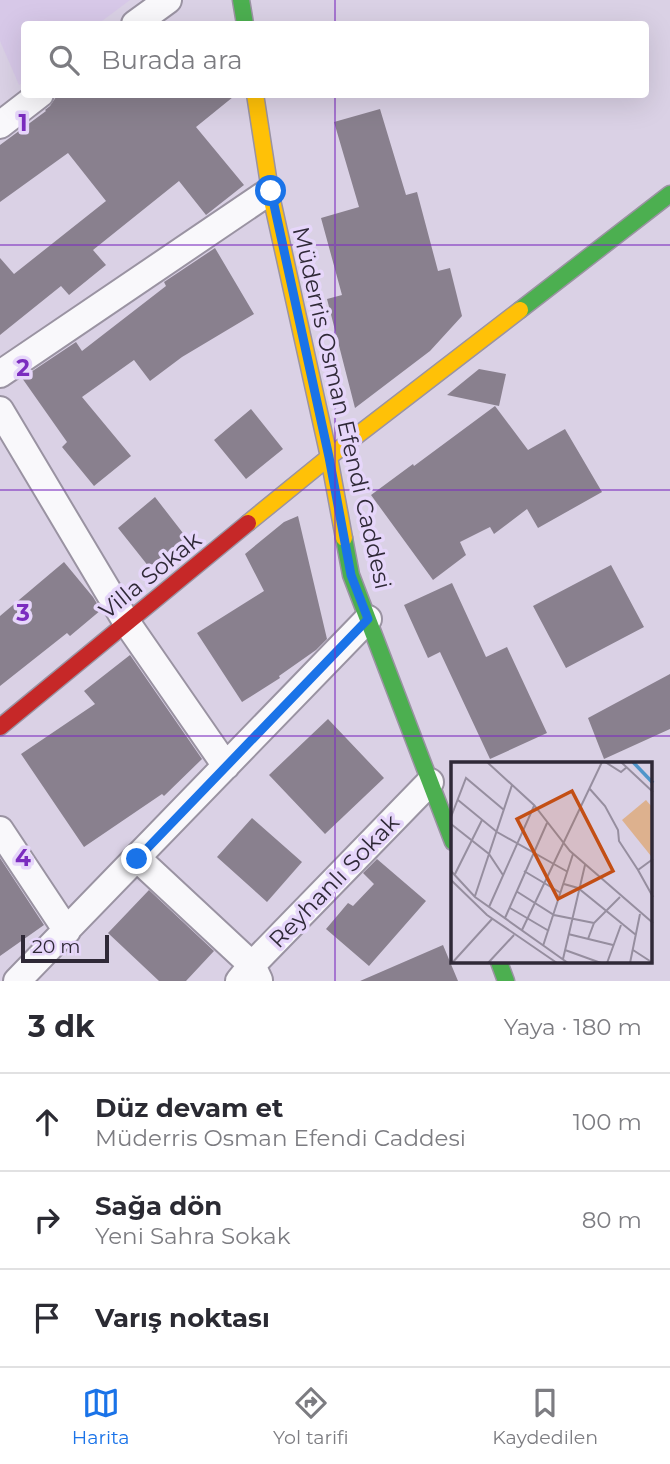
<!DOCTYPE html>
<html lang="tr">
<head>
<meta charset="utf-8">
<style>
	body { margin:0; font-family:Montserrat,sans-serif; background:#f7f7f7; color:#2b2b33 }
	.scale { position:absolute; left:21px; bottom:18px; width:88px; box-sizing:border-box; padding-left:7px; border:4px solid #2f2937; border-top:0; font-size:19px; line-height:24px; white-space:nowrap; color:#2f2937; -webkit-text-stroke:5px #e6d6fa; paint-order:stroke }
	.stop { position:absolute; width:21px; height:21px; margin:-16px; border:5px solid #1a73e8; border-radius:50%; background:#fff }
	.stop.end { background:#1a73e8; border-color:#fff; box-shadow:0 2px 7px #0008 }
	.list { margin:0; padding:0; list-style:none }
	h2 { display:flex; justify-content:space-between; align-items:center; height:91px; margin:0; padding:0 28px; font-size:30px }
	h2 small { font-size:23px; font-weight:400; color:#7c7c81 }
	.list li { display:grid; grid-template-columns:46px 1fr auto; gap:21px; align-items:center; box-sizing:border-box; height:98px; padding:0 28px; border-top:2px solid #e1e1e2 }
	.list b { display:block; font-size:26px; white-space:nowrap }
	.list p { margin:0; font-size:23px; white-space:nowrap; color:#7c7c81 }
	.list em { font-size:23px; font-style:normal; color:#7c7c81 }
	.icon { flex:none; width:38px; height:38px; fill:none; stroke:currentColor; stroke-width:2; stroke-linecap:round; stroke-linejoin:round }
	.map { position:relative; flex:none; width:670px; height:981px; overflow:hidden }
	.search { position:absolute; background:#fff; box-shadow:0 7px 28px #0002; left:21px; right:21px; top:21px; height:77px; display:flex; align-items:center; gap:18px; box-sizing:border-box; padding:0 24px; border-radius:7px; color:#7c7c81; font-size:26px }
	.sheet { height:385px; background:#fff }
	nav { display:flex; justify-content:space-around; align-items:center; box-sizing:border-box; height:98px; border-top:2px solid #e1e1e2; background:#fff; font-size:19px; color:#7c7c81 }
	nav a { display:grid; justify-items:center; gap:4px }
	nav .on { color:#1a73e8 }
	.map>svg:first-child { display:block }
</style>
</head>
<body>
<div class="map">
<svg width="670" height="981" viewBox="0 0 670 981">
	<rect width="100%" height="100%" fill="#dad1e5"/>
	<!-- built -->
	<path fill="#d7c8e8" d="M 0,0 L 130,0 L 98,24 L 24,24 L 24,81 L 19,85 L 0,41 Z"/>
	<!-- building -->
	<path fill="#89808e" d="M 58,94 L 234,94 L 233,97 L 196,127 L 244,185 L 206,215 L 179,181 L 93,250 L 106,265 L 69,295 L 61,286 L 0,335 L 0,258 L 14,274 L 106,201 L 68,153 L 0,202 L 0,145 L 46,111 L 45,110 L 50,106 Z
		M 380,109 L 406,195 L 417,192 L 438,271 L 450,268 L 462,316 L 430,351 L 355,408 L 327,299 L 342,295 L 321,218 L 359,207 L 334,122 Z
		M 215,248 L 254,314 L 182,357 L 150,381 L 134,360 L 82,397 L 131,456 L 94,486 L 62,447 L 67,442 L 22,378 L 76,342 L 82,351 L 166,286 L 164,282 Z
		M 479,369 L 506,374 L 499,406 L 447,395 Z
		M 495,406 L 528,450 L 565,429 L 602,492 L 538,528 L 527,509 L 494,534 L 490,527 L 460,542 L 466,555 L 433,580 L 371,495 L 413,464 L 414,466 Z
		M 251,409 L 283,449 L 246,479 L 214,440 Z
		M 155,497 L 186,537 L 149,567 L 118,528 Z
		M 298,516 L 327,639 L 316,650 L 279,676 L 280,678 L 242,702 L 197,633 L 264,591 L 245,554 L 284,522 Z
		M 64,562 L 93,597 L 101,610 L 70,636 L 67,633 L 0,686 L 0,616 Z
		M 611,565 L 644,627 L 566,668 L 533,606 Z
		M 452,583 L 486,657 L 507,647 L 547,733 L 490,759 L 440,652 L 428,658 L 404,605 Z
		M 130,655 L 202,759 L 164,796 L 162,794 L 84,847 L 21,754 L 95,704 L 84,691 Z
		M 670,674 L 670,729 L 604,759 L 588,718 Z
		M 328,719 L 384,778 L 325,834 L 269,775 Z
		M 252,818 L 302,862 L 267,902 L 217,857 Z
		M 0,858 L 44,925 L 0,956 Z
		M 377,859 L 426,901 L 369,966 L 326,929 L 348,903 L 353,906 L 374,884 L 363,873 Z
		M 149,890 L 214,951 L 186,981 L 159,981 L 108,933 Z
		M 443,945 L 458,981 L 360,981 Z"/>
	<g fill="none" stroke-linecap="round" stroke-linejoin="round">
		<!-- street casing -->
		<g stroke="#9a93a2" stroke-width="30">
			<path id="street" d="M 135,24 L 168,0
				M 0,125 L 40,94
				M 0,374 L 270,191
				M 0,410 L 127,623 L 226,766
				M 0,830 L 67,931
				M 137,858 L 252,965 L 259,980
				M 17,981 L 368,619
				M 239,981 L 252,965 L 430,782"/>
		</g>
		<!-- fast casing -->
		<g stroke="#9a93a2" stroke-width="19">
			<path id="fast" d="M 241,0 L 245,24
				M 520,310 L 670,194
				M 344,538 L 351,575 L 453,842
				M 499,962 L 506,981"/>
		</g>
		<!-- slow casing -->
		<g stroke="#9a93a2" stroke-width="19">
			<path id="slow" d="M 255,94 L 270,191 L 329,457 L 344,538
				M 248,523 L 329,457 L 520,310"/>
		</g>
		<!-- jam casing -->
		<g stroke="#9a93a2" stroke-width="19">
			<path id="jam" d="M 0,727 L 248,523"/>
		</g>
		<!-- street -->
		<use href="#street" stroke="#f9f8fb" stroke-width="26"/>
		<!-- fast -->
		<use href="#fast" stroke="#4caf50" stroke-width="16"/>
		<!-- slow -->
		<use href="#slow" stroke="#ffc107" stroke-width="16"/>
		<!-- jam -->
		<use href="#jam" stroke="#c62828" stroke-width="16"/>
	</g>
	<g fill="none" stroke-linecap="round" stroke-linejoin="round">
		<!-- route -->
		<path stroke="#1a73e8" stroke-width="9" d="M 137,859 L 368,619 L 351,575 L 329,457 L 271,191"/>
	</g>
	<!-- grid -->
	<path fill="none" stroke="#7b2cbf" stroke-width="2" stroke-opacity="0.55" d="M 335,0 L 335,24M 335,94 L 335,981M 0,245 L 670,245M 0,490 L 670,490M 0,736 L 670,736"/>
	<g text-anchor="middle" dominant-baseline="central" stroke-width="7" stroke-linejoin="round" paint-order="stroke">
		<!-- street labels -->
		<g font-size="23" fill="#2f2937" stroke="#e6d6fa">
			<text transform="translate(342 408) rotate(77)">Müderris Osman Efendi Caddesi</text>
			<text transform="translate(150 575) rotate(-39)">Villa Sokak</text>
			<text transform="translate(334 881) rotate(-46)">Reyhanlı Sokak</text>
		</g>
	</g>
	<!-- overview -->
	<g transform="translate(451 762)">
		<rect width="201" height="201" fill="#dad1e5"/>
		<path d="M 195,38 L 201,45 L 200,94 L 171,58 Z" fill="#ddb18e"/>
		<path fill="none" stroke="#5095ca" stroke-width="3.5" d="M 182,0 L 202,21"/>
		<path fill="none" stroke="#968e9f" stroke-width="2" d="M 36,0 L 83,43 L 119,89 L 202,161M 154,0 L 170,10 L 176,5M 170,0 L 202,30M 138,26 L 154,44 L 167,68 L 168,79 L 187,108M 7,38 L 46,70 L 117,110M 0,55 L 15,16 L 53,48M 0,62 L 38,92 L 52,113M 202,97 L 187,108 L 202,135M 0,109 L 24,135 L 117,201M 73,109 L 110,131M 4,112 L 31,58M 0,118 L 36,153 L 106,201M 113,122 L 127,126 L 185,173M 65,129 L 103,153 L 143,161M 24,134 L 61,23M 38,145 L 83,44M 59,146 L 98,169M 54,156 L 96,61M 71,168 L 151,0M 117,172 L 162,183M 137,177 L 143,161 L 169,135M 92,184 L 122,92M 114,188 L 150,201M 182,188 L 202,201M 112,197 L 134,103M 1,201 L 41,157M 37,201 L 63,173M 156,201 L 170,163M 179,201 L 189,152"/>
		<path fill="#c34f15" fill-opacity="0.15" stroke="#c34f15" stroke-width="3.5" d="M 121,29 L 162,109 L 107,137 L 66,57 Z"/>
		<rect width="201" height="201" fill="none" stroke="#2f2937" stroke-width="3.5"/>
	</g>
	<g font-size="23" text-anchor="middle" font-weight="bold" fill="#7b2cbf" stroke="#e6d6fa" stroke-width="7" stroke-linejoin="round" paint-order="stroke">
		<text x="23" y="131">1</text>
		<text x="23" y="376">2</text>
		<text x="23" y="621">3</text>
		<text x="23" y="866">4</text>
	</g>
</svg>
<div class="scale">20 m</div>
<div class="stop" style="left:271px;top:191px"></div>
<div class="stop end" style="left:137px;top:859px"></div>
<div class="search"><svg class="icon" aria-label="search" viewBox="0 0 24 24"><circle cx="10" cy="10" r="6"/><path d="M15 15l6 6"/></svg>Burada ara</div>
</div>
<section class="sheet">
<h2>3 dk<small>Yaya · 180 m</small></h2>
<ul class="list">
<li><svg class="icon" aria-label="ahead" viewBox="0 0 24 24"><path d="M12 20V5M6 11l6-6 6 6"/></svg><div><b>Düz devam et</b><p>Müderris Osman Efendi Caddesi</p></div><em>100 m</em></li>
<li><svg class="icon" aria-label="right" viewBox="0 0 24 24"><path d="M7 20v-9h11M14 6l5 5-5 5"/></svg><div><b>Sağa dön</b><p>Yeni Sahra Sokak</p></div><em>80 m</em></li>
<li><svg class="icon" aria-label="arrive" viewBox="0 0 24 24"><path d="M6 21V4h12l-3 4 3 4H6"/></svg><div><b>Varış noktası</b></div></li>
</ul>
</section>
<nav>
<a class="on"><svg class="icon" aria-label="map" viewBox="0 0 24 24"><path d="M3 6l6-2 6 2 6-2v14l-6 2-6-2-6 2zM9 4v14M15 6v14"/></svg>Harita</a>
<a><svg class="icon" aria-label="directions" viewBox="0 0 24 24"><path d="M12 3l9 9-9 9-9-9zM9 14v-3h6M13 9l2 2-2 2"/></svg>Yol tarifi</a>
<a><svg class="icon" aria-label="saved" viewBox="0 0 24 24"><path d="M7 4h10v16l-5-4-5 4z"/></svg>Kaydedilen</a>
</nav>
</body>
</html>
